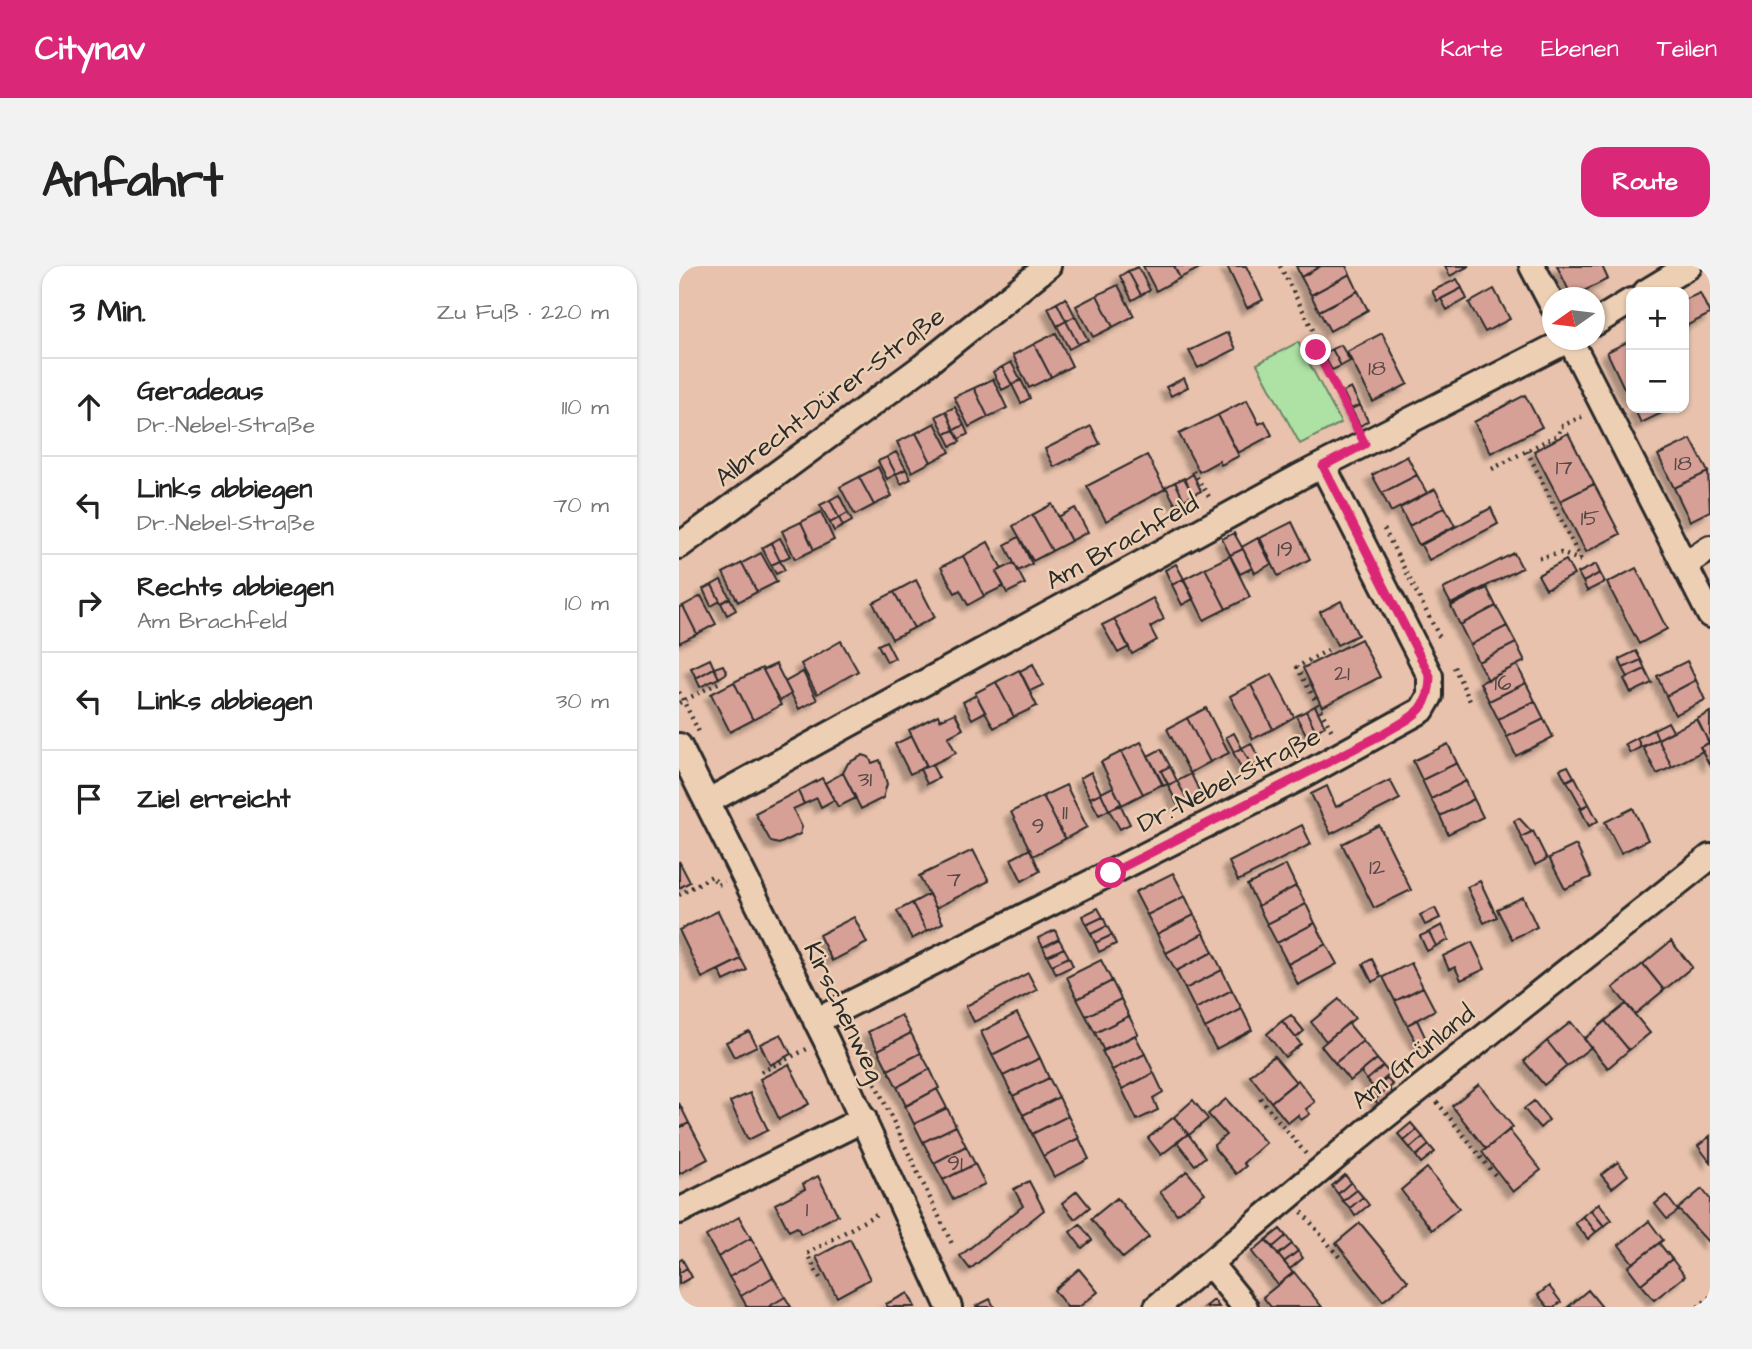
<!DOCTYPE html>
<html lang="de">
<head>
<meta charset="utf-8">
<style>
	body { margin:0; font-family:"Architects Daughter",sans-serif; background:#f2f2f2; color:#222 }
	.controls { position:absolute; right:21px; top:21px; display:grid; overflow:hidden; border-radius:14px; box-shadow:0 2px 5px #0004 }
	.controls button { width:63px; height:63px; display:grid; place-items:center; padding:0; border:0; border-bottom:2px solid #e0e0e0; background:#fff; color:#222; font:35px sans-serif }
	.compass { position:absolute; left:863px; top:21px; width:63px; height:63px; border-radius:50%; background:#fff; box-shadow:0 2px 5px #0004; rotate:256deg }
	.stop { position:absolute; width:21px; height:21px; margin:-16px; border:5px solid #db2777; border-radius:50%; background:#fff }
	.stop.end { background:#db2777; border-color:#fff; box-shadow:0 2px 7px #0008 }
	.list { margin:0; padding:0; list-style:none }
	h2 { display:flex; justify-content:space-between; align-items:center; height:91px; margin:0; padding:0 28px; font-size:30px }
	h2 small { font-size:23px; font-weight:400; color:#767676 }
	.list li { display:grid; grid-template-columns:46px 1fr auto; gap:21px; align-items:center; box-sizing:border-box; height:98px; padding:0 28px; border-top:2px solid #e0e0e0 }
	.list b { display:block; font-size:26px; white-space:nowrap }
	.list p { margin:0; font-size:23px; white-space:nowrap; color:#767676 }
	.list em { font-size:23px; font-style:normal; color:#767676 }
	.icon { flex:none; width:38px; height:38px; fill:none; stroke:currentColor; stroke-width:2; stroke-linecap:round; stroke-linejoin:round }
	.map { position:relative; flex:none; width:1031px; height:1041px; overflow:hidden; border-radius:21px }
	header { display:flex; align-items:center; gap:42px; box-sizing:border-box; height:98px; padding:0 35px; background:#db2777; color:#fff }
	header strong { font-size:33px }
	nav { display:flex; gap:38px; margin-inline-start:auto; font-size:24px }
	.intro { display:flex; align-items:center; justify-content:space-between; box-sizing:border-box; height:168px; padding:0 42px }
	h1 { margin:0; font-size:49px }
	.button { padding:18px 32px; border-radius:21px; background:#db2777; color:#fff; font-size:24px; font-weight:700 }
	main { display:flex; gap:42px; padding:0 42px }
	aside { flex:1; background:#fff; border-radius:21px; box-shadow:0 2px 5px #0004 }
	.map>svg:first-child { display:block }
</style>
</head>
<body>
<header>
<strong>Citynav</strong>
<nav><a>Karte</a><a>Ebenen</a><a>Teilen</a></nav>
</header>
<div class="intro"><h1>Anfahrt</h1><a class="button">Route</a></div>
<main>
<aside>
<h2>3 Min.<small>Zu Fuß · 220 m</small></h2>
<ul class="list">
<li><svg class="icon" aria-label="ahead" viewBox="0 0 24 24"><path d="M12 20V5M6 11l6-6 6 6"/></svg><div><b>Geradeaus</b><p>Dr.-Nebel-Straße</p></div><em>110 m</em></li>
<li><svg class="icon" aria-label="left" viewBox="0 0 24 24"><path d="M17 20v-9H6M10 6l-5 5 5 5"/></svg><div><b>Links abbiegen</b><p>Dr.-Nebel-Straße</p></div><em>70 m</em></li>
<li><svg class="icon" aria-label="right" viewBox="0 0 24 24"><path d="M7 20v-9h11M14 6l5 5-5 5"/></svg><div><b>Rechts abbiegen</b><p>Am Brachfeld</p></div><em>10 m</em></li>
<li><svg class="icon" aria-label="left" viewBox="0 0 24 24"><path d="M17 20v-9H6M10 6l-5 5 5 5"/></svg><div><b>Links abbiegen</b></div><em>30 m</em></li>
<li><svg class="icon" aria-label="arrive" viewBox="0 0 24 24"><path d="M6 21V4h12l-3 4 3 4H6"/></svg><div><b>Ziel erreicht</b></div></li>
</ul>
</aside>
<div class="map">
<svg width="1031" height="1041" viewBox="0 0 1031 1041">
	<defs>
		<filter id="shadow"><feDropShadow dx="-6" dy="6" stdDeviation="2" flood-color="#0004"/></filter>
	</defs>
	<rect width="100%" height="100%" fill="#e8c2ac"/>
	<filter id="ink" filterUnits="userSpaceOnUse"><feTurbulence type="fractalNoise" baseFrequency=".0143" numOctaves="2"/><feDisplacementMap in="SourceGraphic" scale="14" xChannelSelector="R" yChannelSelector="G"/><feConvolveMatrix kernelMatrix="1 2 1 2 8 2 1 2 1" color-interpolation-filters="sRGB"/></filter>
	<g filter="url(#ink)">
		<!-- green -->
		<path fill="#aee2a4" stroke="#6c8668" stroke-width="2" d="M 619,76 L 662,157 L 621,178 L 578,98 Z"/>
		<!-- building -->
		<path fill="#d7a097" stroke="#2b2b2b" stroke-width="2" filter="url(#shadow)" d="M 464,0 L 495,0 L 501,12 L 477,25 Z
			M 495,0 L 525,0 L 501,12 Z
			M 548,0 L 567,0 L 584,34 L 568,42 Z
			M 617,0 L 642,0 L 622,11 Z
			M 642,0 L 667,0 L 671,8 L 632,29 L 622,11 Z
			M 766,0 L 790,0 L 771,10 Z
			M 878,0 L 923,0 L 929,13 L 893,31 Z
			M 459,1 L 471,24 L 462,29 L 449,5 Z
			M 449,5 L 462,29 L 453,34 L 441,10 Z
			M 671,8 L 679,25 L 640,45 L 632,29 Z
			M 778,13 L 783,22 L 758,35 L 753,25 Z
			M 439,19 L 455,50 L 434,61 L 418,29 Z
			M 783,22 L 788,33 L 768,44 L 762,33 Z
			M 815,23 L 831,53 L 806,66 L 790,37 Z
			M 679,25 L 689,44 L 651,65 L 640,45 Z
			M 1021,27 L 1031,48 L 1005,61 L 1005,34 Z
			M 418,29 L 434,61 L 414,71 L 397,40 Z
			M 387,32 L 396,50 L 387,55 L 378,37 Z
			M 378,37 L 387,55 L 378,60 L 369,42 Z
			M 396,50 L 409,74 L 399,78 L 387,55 Z
			M 387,55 L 399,78 L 390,83 L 378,60 Z
			M 549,66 L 557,83 L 519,102 L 510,85 Z
			M 377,67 L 393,100 L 372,111 L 355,78 Z
			M 703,67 L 729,118 L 694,136 L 668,86 Z
			M 952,74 L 952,118 L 945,122 L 928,86 Z
			M 355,78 L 372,111 L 350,122 L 334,89 Z
			M 662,79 L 671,95 L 662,100 L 653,83 Z
			M 653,83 L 662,100 L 653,104 L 644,88 Z
			M 332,96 L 342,114 L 333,119 L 323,101 Z
			M 323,101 L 333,119 L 323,124 L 314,106 Z
			M 505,112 L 509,121 L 492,130 L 487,121 Z
			M 314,113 L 328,142 L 309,151 L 295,122 Z
			M 342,114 L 351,132 L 342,137 L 333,119 Z
			M 952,118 L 952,136 L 945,122 Z
			M 295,122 L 309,151 L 290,161 L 275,131 Z
			M 672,122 L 681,139 L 672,143 L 664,126 Z
			M 846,129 L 863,161 L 812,187 L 795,156 Z
			M 568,134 L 580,158 L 586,155 L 593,169 L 559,187 L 539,149 Z
			M 681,139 L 689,155 L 681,160 L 672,143 Z
			M 276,141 L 285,159 L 275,164 L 267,145 Z
			M 955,142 L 993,142 L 962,157 Z
			M 267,145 L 275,164 L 266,168 L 257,150 Z
			M 539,149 L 560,190 L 542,199 L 540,195 L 520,206 L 500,168 Z
			M 256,157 L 271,186 L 252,196 L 237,167 Z
			M 285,159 L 289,168 L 280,173 L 275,164 Z
			M 412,160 L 421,178 L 375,201 L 366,183 Z
			M 275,164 L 281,176 L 272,180 L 266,168 Z
			M 237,167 L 252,196 L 233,206 L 218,176 Z
			M 889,167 L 915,218 L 881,235 L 855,185 Z
			M 1012,173 L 1029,206 L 995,222 L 979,189 Z
			M 217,186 L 227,203 L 217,208 L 208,191 Z
			M 468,189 L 486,223 L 427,255 L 408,220 Z
			M 728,190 L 738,209 L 703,227 L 693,209 Z
			M 208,191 L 217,208 L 208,213 L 199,195 Z
			M 199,201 L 213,230 L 195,239 L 180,211 Z
			M 227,203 L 232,213 L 222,218 L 217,208 Z
			M 1029,206 L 1031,245 L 1011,255 L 995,222 Z
			M 514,208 L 522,225 L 514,229 L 506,213 Z
			M 738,209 L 748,227 L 712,246 L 703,227 Z
			M 180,211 L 195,239 L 176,249 L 161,221 Z
			M 505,212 L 514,229 L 505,234 L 496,216 Z
			M 496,216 L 505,234 L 496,238 L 487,221 Z
			M 915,218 L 941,268 L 907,286 L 881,235 Z
			M 756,223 L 766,241 L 730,260 L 721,242 Z
			M 160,229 L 169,247 L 160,252 L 151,234 Z
			M 151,234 L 160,252 L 151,257 L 141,239 Z
			M 373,238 L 392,275 L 373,285 L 353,249 Z
			M 766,241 L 776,260 L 740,279 L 730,260 Z
			M 396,242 L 409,266 L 392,275 L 379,251 Z
			M 812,242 L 819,258 L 750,294 L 742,279 Z
			M 142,246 L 155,274 L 135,284 L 122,256 Z
			M 169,247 L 173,255 L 164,260 L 160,252 Z
			M 353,249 L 373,285 L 354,295 L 334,260 Z
			M 160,252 L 164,260 L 155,265 L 151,257 Z
			M 122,256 L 135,284 L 116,293 L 103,265 Z
			M 613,256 L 631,293 L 599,310 L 581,272 Z
			M 555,267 L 564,283 L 551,289 L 543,273 Z
			M 340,271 L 353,298 L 339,305 L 326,279 Z
			M 101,272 L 111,290 L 101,295 L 92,277 Z
			M 579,272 L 592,298 L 576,307 L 563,281 Z
			M 309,276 L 323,303 L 317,306 L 325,320 L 305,330 L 284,290 Z
			M 92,277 L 101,295 L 92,299 L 83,282 Z
			M 564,283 L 573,302 L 561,308 L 551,289 Z
			M 82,287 L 98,316 L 78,326 L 63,297 Z
			M 835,287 L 843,302 L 772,338 L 764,323 Z
			M 284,290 L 305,330 L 289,339 L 281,324 L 276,327 L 262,301 Z
			M 551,290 L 571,331 L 547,343 L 526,302 Z
			M 887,294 L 895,309 L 867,323 L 859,309 Z
			M 101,295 L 106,304 L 97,308 L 92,299 Z
			M 63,297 L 78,326 L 59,336 L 44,307 Z
			M 335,297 L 346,318 L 328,327 L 317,306 Z
			M 497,298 L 505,313 L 493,319 L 486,304 Z
			M 917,298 L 921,307 L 904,316 L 899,307 Z
			M 526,302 L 547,343 L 525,354 L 505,313 Z
			M 957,302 L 988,363 L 960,378 L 928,317 Z
			M 921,307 L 926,316 L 908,325 L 904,316 Z
			M 504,313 L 514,333 L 503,339 L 493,319 Z
			M 42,314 L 51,332 L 42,337 L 33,319 Z
			M 237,314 L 256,351 L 235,362 L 215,326 Z
			M 33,319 L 41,335 L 32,340 L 24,323 Z
			M 808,322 L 817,340 L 781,359 L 772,340 Z
			M 215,326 L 235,362 L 213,373 L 194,337 Z
			M 22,330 L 37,358 L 18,368 L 4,340 Z
			M 51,332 L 57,344 L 48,349 L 42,337 Z
			M 474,332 L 485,353 L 471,361 L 478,374 L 453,388 L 435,353 Z
			M 662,335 L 679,369 L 658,379 L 641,346 Z
			M 4,340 L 18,368 L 0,377 L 0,341 Z
			M 817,340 L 828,360 L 791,379 L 781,359 Z
			M 435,353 L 450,381 L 439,387 L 423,359 Z
			M 828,360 L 837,377 L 799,396 L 791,379 Z
			M 682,373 L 701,411 L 643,441 L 624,402 Z
			M 162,375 L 179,405 L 138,428 L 122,398 Z
			M 207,375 L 216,392 L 208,396 L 199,379 Z
			M 837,377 L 846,395 L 809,414 L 799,396 Z
			M 957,385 L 962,394 L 944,402 L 940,393 Z
			M 31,393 L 35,402 L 17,412 L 12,402 Z
			M 962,394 L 966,403 L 949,411 L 944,402 Z
			M 1008,395 L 1017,414 L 987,430 L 978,410 Z
			M 97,398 L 112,428 L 100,435 L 84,404 Z
			M 354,398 L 364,419 L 351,425 L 341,405 Z
			M 44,399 L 48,407 L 40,412 L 35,402 Z
			M 838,399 L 847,417 L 810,435 L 801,417 Z
			M 35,402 L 40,412 L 21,421 L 17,412 Z
			M 83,402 L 102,439 L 74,454 L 55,416 Z
			M 966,403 L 973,417 L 952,427 L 945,413 Z
			M 340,404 L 358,440 L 335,451 L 317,416 Z
			M 124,406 L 138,434 L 120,443 L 106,416 Z
			M 593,408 L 615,451 L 594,463 L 572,419 Z
			M 1017,414 L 1026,434 L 996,449 L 987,430 Z
			M 55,416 L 74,454 L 51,466 L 32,428 Z
			M 317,416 L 335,451 L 315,462 L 296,427 Z
			M 847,417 L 856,435 L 819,453 L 810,435 Z
			M 572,419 L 594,463 L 574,473 L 551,430 Z
			M 297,429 L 306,446 L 293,453 L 284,436 Z
			M 856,435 L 865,453 L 828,471 L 819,453 Z
			M 636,440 L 646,460 L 637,465 L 627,445 Z
			M 527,442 L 550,487 L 531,496 L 508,452 Z
			M 627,445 L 637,465 L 628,470 L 617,450 Z
			M 1031,446 L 1031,476 L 1030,477 L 1018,453 Z
			M 276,447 L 284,463 L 269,471 L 277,487 L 248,501 L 230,464 L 259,449 L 261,454 Z
			M 508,452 L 531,496 L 511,507 L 488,463 Z
			M 865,453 L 874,471 L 837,490 L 828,471 Z
			M 1018,453 L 1030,477 L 1021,481 L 1024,485 L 993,501 L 979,473 Z
			M 989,456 L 994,465 L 979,473 L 975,463 Z
			M 975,463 L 979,473 L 962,481 L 958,472 Z
			M 555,467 L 563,482 L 555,486 L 547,471 Z
			M 233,470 L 248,500 L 231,508 L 216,478 Z
			M 958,472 L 962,481 L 951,487 L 946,478 Z
			M 979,473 L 993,501 L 978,508 L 964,481 Z
			M 462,476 L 484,518 L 464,528 L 442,486 Z
			M 1031,476 L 1031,500 L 1021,481 Z
			M 572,477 L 582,496 L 573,501 L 563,482 Z
			M 769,478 L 778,497 L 743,514 L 734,495 Z
			M 563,482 L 573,501 L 564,506 L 554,486 Z
			M 482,483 L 491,500 L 482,505 L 489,518 L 484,520 L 469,490 Z
			M 442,486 L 464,528 L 443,539 L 422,496 Z
			M 184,489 L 190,491 L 193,497 L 201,494 L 208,518 L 204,532 L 182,543 L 164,507 L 169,497 Z
			M 778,497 L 787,515 L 752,533 L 743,514 Z
			M 253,499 L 260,512 L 248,518 L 241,503 Z
			M 491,500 L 498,515 L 489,519 L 482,505 Z
			M 889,500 L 895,511 L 887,515 L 881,503 Z
			M 412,506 L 422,527 L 411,532 L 401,512 Z
			M 164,507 L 177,532 L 159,541 L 146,517 Z
			M 512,508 L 521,526 L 508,533 L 498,515 Z
			M 896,511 L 910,538 L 903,542 L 888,515 Z
			M 143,512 L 155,534 L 142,541 L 138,532 L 125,538 L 119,525 Z
			M 711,514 L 721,533 L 652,568 L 632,528 L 648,520 L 657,541 Z
			M 498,515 L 508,533 L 498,538 L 489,519 Z
			M 787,515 L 795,533 L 761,550 L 752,533 Z
			M 387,519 L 408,561 L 386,573 L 364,530 Z
			M 434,521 L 443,539 L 430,544 L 422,527 Z
			M 119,525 L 125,538 L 114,543 L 123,561 L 121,568 L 100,578 L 92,576 L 76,547 Z
			M 422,527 L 430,544 L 420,549 L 411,532 Z
			M 364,530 L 386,573 L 354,590 L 332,546 Z
			M 795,533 L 804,551 L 769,568 L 761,550 Z
			M 441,538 L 451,558 L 441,563 L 430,544 Z
			M 910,538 L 919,555 L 910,560 L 901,542 Z
			M 954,542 L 969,574 L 942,587 L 926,556 Z
			M 840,552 L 853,566 L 842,571 L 835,555 Z
			M 623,559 L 632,578 L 559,615 L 550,596 Z
			M 700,559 L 732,624 L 695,642 L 663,578 Z
			M 854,565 L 868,593 L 856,599 L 842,571 Z
			M 897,579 L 912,611 L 886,623 L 870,592 Z
			M 351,583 L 361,605 L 343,615 L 332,593 Z
			M 294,584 L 310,615 L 257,642 L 240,610 Z
			M 0,595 L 11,616 L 0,622 Z
			M 607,599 L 617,620 L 579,640 L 568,619 Z
			M 494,607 L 506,630 L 468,649 L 456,626 Z
			M 801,615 L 818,651 L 805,657 L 788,621 Z
			M 617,620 L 627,638 L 588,658 L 579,640 Z
			M 250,628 L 264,657 L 248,665 L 233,637 Z
			M 506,630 L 515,649 L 478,668 L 468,649 Z
			M 844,631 L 858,661 L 833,673 L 818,643 Z
			M 233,637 L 248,665 L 233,673 L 218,645 Z
			M 627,638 L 636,657 L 598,677 L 588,658 Z
			M 419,642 L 424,651 L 407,659 L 403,650 Z
			M 756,642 L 761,652 L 746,659 L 741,649 Z
			M 39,645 L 62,693 L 23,712 L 0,664 Z
			M 515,649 L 525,667 L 487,687 L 478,668 Z
			M 175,651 L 188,677 L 153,695 L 140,669 Z
			M 424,651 L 428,660 L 412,668 L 407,659 Z
			M 636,657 L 647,678 L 609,698 L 598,677 Z
			M 763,659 L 770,674 L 757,680 L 750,666 Z
			M 428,660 L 433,669 L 416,677 L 412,668 Z
			M 376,664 L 380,673 L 364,681 L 359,672 Z
			M 750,666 L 757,680 L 748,685 L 741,670 Z
			M 525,667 L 534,686 L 497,705 L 487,687 Z
			M 433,669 L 437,678 L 420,686 L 416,677 Z
			M 380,673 L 385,682 L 368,690 L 364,681 Z
			M 992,675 L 1013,701 L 985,724 L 964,698 Z
			M 793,676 L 806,703 L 782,714 L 776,701 L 770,704 L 764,690 Z
			M 647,678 L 658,698 L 619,719 L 609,698 Z
			M 385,682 L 390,691 L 373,699 L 368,690 Z
			M 534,686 L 543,704 L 506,723 L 497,705 Z
			M 390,691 L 394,700 L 377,708 L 373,699 Z
			M 62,693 L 68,704 L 45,715 L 40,704 Z
			M 693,693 L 702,711 L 693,716 L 684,698 Z
			M 422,694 L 433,715 L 398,733 L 388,711 Z
			M 732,697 L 744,721 L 716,735 L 704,711 Z
			M 964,698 L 985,724 L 956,748 L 934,722 Z
			M 543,704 L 553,724 L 516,743 L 506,723 Z
			M 349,707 L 358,724 L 295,756 L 287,740 Z
			M 433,715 L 442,733 L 407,750 L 398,733 Z
			M 744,721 L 756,744 L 728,759 L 716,735 Z
			M 553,724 L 563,743 L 526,762 L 516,743 Z
			M 442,733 L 450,750 L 416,767 L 407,750 Z
			M 660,733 L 676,752 L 647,775 L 632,756 Z
			M 947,738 L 971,767 L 950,784 L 926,755 Z
			M 563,743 L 573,764 L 537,783 L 526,762 Z
			M 338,747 L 350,770 L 313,789 L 302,766 Z
			M 222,749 L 232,767 L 199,784 L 189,766 Z
			M 612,749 L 625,765 L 617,772 L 603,755 Z
			M 450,750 L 459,768 L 425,785 L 416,767 Z
			M 738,754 L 749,777 L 740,781 L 728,759 Z
			M 603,755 L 622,778 L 606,791 L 588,768 Z
			M 926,755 L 950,784 L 929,802 L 905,773 Z
			M 892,756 L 912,781 L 888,800 L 868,775 Z
			M 669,757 L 684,775 L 656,797 L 642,780 Z
			M 70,765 L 78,780 L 55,791 L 47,776 Z
			M 232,767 L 242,787 L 209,804 L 199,784 Z
			M 102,768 L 112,788 L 91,799 L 81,778 Z
			M 456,769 L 466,788 L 433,804 L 423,785 Z
			M 350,770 L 361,792 L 324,810 L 313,789 Z
			M 684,775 L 698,793 L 671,815 L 656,797 Z
			M 868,775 L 888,800 L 865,819 L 845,795 Z
			M 242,787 L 251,803 L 218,821 L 209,804 Z
			M 466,788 L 475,807 L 443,823 L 433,804 Z
			M 595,790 L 617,816 L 592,836 L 571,809 Z
			M 361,792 L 370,812 L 334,830 L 324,810 Z
			M 698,793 L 704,800 L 688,814 L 682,806 Z
			M 110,798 L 130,838 L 100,853 L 81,813 Z
			M 704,800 L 711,808 L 695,822 L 688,814 Z
			M 251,803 L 260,822 L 227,840 L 218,821 Z
			M 475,807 L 484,826 L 474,832 L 479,844 L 458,854 L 443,823 Z
			M 370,812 L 380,831 L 344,849 L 334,830 Z
			M 708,813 L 714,819 L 700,830 L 695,823 Z
			M 619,814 L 636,836 L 627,843 L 631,848 L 622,854 L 619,849 L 609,857 L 592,836 Z
			M 800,818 L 834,861 L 807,883 L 773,840 Z
			M 710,822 L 716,830 L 702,842 L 696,834 Z
			M 258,823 L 268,842 L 235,858 L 226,840 Z
			M 71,827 L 89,864 L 69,874 L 51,836 Z
			M 380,831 L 389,850 L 353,868 L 344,849 Z
			M 547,833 L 587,877 L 564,897 L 567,900 L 557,908 L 536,883 L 535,879 L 547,869 L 529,848 Z
			M 514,834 L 529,853 L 510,869 L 495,851 Z
			M 855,835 L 870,854 L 861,862 L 845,843 Z
			M 0,837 L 10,857 L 0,862 Z
			M 268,842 L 277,860 L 244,876 L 235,858 Z
			M 389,850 L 400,872 L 364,890 L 353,868 Z
			M 495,851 L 509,868 L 482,889 L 469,872 Z
			M 10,857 L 29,893 L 0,908 L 0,862 Z
			M 732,857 L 738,864 L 725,875 L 719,868 Z
			M 277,860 L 287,880 L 255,897 L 244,876 Z
			M 738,864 L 744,871 L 731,882 L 725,875 Z
			M 830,864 L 862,904 L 834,926 L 803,886 Z
			M 509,868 L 526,891 L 516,899 L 498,876 Z
			M 1031,870 L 1031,896 L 1019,880 Z
			M 744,871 L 750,879 L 737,890 L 731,882 Z
			M 400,872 L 410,893 L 375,911 L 364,890 Z
			M 750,879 L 756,886 L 742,897 L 737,890 Z
			M 287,880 L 296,898 L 264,914 L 255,897 Z
			M 939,896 L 949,909 L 933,922 L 922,909 Z
			M 296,898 L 306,918 L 274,934 L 264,914 Z
			M 748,902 L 780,942 L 753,964 L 722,924 Z
			M 508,905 L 526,927 L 498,948 L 481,926 Z
			M 666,909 L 672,916 L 659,928 L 653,920 Z
			M 139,910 L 159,949 L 122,968 L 118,961 L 110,965 L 96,938 L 126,923 L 124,918 Z
			M 350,915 L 365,944 L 291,1003 L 281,990 L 344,940 L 335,923 Z
			M 672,916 L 678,924 L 664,935 L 659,928 Z
			M 1023,923 L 1031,933 L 1030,977 L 999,943 Z
			M 678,924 L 684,931 L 671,942 L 664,935 Z
			M 398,925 L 411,941 L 396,953 L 383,937 Z
			M 987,929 L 999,945 L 988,953 L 976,938 Z
			M 684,931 L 690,939 L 676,950 L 671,942 Z
			M 438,932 L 470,971 L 444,992 L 412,953 Z
			M 920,937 L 933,954 L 925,960 L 912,944 Z
			M 912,944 L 925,960 L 917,966 L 904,950 Z
			M 904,950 L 917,966 L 909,973 L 896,957 Z
			M 60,951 L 72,972 L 39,991 L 27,970 Z
			M 970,955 L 984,974 L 954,997 L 940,979 Z
			M 681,957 L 729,1015 L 704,1035 L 657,977 Z
			M 401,958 L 413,974 L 403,982 L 391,966 Z
			M 601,963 L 607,970 L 594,981 L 587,974 Z
			M 607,970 L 613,978 L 599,989 L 594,981 Z
			M 72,972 L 84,992 L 50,1011 L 39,991 Z
			M 171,973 L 191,1013 L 158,1031 L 137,991 Z
			M 587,974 L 614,1007 L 599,1019 L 573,986 Z
			M 980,977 L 993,993 L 962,1018 L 949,1001 Z
			M 613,978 L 619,985 L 605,996 L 599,989 Z
			M 619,985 L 624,992 L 611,1003 L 605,996 Z
			M 84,992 L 94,1011 L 62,1030 L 50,1011 Z
			M 3,993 L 8,1002 L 0,1007 L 0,995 Z
			M 993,993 L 1006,1010 L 975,1034 L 962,1018 Z
			M 8,1002 L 13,1011 L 0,1018 L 0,1007 Z
			M 400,1003 L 419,1026 L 400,1041 L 388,1041 L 375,1024 Z
			M 615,1006 L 643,1041 L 592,1041 L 584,1031 Z
			M 94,1011 L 106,1031 L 89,1041 L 68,1041 L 62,1030 Z
			M 870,1020 L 882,1036 L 875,1041 L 869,1041 L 859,1029 Z
			M 909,1024 L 923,1041 L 889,1041 Z
			M 229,1027 L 236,1041 L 209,1041 L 207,1038 Z
			M 106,1031 L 112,1041 L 89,1041 Z
			M 311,1033 L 315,1041 L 298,1041 L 297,1040 Z
			M 535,1034 L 540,1041 L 526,1041 Z"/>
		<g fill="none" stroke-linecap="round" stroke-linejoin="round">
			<!-- minor casing -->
			<g stroke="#2b2b2b" stroke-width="30">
				<path id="minor" d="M 853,0 L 874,40
					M 967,26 L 1010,0
					M 916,57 L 952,35
					M 891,74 L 1031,349
					M 0,280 L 243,101 L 369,0
					M 1005,299 L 1031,282
					M 0,480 L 147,774 L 270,1041
					M 28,536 L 620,211 L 889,74
					M 137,755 L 618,513 L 743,444 L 751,430 L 751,410 L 644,200
					M 0,945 L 185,853
					M 531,998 L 566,1041
					M 478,1041 L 695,859 L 1031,591"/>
			</g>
			<!-- path -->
			<path stroke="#2b2b2b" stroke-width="4.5" stroke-dasharray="2 5" stroke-linecap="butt" d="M 601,0 L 635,66 L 637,84 L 677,159
				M 848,185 L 903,296
				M 813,203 L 880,168 L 881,161 L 904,150
				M 514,205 L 532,234
				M 705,263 L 762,374
				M 860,292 L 882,287 L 903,295
				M 649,384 L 618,401 L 654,467
				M 775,401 L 793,439
				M 0,426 L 20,466
				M 0,437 L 43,415
				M 0,629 L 33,610 L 39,619 L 45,615
				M 175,773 L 273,978
				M 82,806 L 128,783
				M 581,832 L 627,888
				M 758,836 L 816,909
				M 623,946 L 661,992
				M 141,1012 L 128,988 L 201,946
				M 1019,1041 L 1031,1031"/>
			<!-- minor -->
			<use href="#minor" stroke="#edd0b4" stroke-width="24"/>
		</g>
	</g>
	<g fill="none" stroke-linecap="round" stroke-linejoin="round" filter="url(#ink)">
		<!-- route -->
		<path stroke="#db2777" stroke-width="9" d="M 432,607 L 704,468 C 732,451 751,447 751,410 L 644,200 L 686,178 L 637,84"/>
	</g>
	<g text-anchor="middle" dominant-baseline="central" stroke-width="5" stroke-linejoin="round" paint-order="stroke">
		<!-- number labels -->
		<g font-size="23" fill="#564846">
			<text x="698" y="102">18</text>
			<text x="1004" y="197">18</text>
			<text x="885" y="201">17</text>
			<text x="911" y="252">15</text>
			<text x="606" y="283">19</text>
			<text x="663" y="407">21</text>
			<text x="824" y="417">16</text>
			<text x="186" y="513">31</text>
			<text x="386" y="546">11</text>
			<text x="359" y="560">9</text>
			<text x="698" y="601">12</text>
			<text x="275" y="613">7</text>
			<text x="276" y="897">91</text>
			<text x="128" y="943">1</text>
		</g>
		<!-- street labels -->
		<g font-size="26" fill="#2b2b2b" stroke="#edd0b4">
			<text transform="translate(151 131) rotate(-37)">Albrecht-Dürer-Straße</text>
			<text transform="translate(443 276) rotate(-29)">Am Brachfeld</text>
			<text transform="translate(550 514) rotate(-27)">Dr.-Nebel-Straße</text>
			<text transform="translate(165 746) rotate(64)">Kirschenweg</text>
			<text transform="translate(734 791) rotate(-39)">Am Grünland</text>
		</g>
	</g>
</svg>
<div class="controls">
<button>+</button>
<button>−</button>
</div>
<svg class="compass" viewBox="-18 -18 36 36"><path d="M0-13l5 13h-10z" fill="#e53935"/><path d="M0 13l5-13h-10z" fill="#767676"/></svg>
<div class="stop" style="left:432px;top:607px"></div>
<div class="stop end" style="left:637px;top:84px"></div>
</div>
</main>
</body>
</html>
